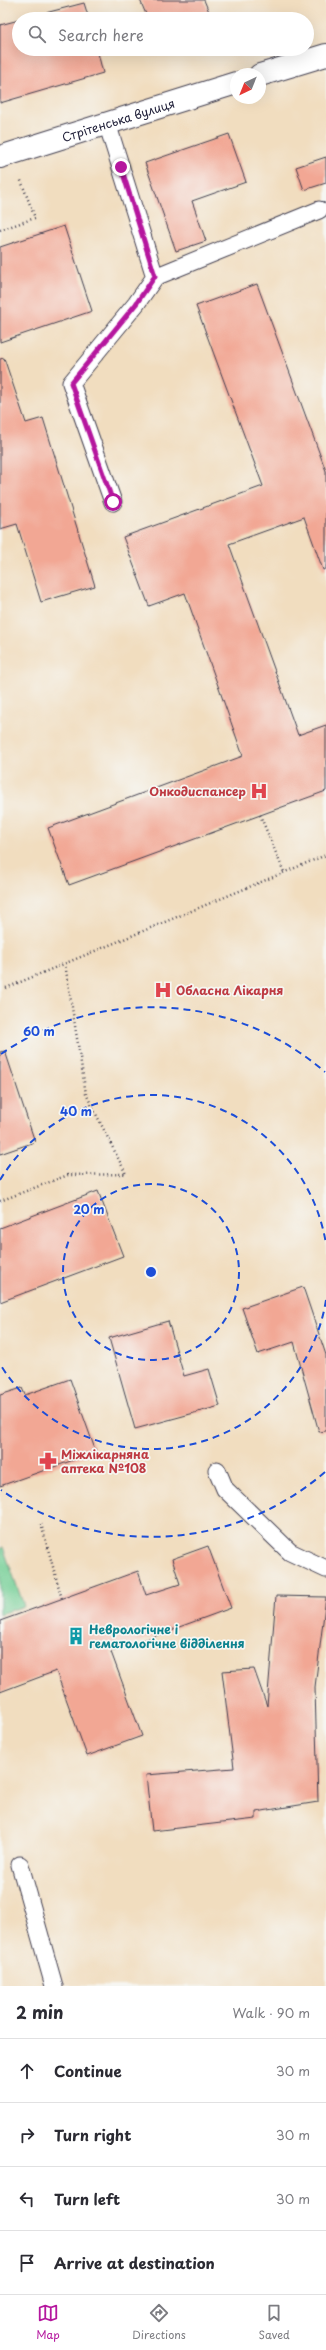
<!DOCTYPE html>
<html lang="en">
<head>
<meta charset="utf-8">
<style>
	body { margin:0; font-family:"Playpen Sans",sans-serif; background:#f2f2f3; color:#2b2b33 }
	.compass { position:absolute; left:230px; top:68px; width:36px; height:36px; border-radius:50%; background:#fff; box-shadow:0 4px 16px #0002; rotate:223deg }
	.stop { position:absolute; width:12px; height:12px; margin:-9px; border:3px solid #b5179e; border-radius:50%; background:#fff }
	.stop.end { background:#b5179e; border-color:#fff; box-shadow:0 1px 4px #0008 }
	.list { margin:0; padding:0; list-style:none }
	h2 { display:flex; justify-content:space-between; align-items:center; height:52px; margin:0; padding:0 16px; font-size:17px }
	h2 small { font-size:13px; font-weight:400; color:#7c7c81 }
	.list li { display:grid; grid-template-columns:26px 1fr auto; gap:12px; align-items:center; box-sizing:border-box; height:64px; padding:0 16px; border-top:1px solid #e1e1e2 }
	.list b { display:block; font-size:15px; white-space:nowrap }
	.list em { font-size:13px; font-style:normal; color:#7c7c81 }
	.icon { flex:none; width:22px; height:22px; fill:none; stroke:currentColor; stroke-width:2; stroke-linecap:round; stroke-linejoin:round }
	.map { position:relative; flex:none; width:326px; height:1986px; overflow:hidden }
	.search { position:absolute; background:#fff; box-shadow:0 4px 16px #0002; left:12px; right:12px; top:12px; height:44px; display:flex; align-items:center; gap:10px; box-sizing:border-box; padding:0 14px; border-radius:22px; color:#7c7c81; font-size:15px }
	.sheet { height:308px; background:#fff }
	nav { display:flex; justify-content:space-around; align-items:center; box-sizing:border-box; height:56px; border-top:1px solid #e1e1e2; background:#fff; font-size:11px; color:#7c7c81 }
	nav a { display:grid; justify-items:center; gap:2px }
	nav .on { color:#b5179e }
	.map>svg:first-child { display:block }
</style>
</head>
<body>
<div class="map">
<svg width="326" height="1986" viewBox="0 0 326 1986">
	<rect width="100%" height="100%" fill="#f6f6f2"/>
	<filter id="ink" filterUnits="userSpaceOnUse"><feTurbulence type="fractalNoise" baseFrequency=".025" numOctaves="2"/><feDisplacementMap in="SourceGraphic" scale="8" xChannelSelector="R" yChannelSelector="G"/><feConvolveMatrix kernelMatrix="1 2 1 2 8 2 1 2 1" color-interpolation-filters="sRGB"/></filter>
	<filter id="wash" filterUnits="userSpaceOnUse"><feTurbulence type="fractalNoise" baseFrequency=".012" numOctaves="4" result="noise"/><feDisplacementMap in="SourceGraphic" scale="16" xChannelSelector="R" yChannelSelector="G"/><feGaussianBlur stdDeviation="0.9" result="paint"/><feColorMatrix in="noise" values="0 0 0 0 0 0 0 0 0 0 0 0 0 0 0 0 0 1.4 0 .05"/><feComposite in="paint" operator="in"/></filter>
	<g filter="url(#wash)">
		<rect width="100%" height="100%" fill="#f1ddbf"/>
		<!-- green -->
		<path fill="#75cf96" stroke="#4c7868" d="M 3,1547 L 24,1606 L 0,1614 L 0,1548 Z"/>
		<g id="blocks">
			<!-- building -->
			<path fill="#f2a794" d="M 140,0 L 204,0 L 212,19 L 148,19 Z
				M 84,3 L 89,19 L 22,19 Z
				M 19,20 L 19,49 L 97,49 L 103,73 L 0,103 L 0,25 Z
				M 229,134 L 246,182 L 192,201 L 206,241 L 176,251 L 145,163 Z
				M 326,157 L 326,183 L 304,190 L 296,167 Z
				M 64,226 L 92,311 L 0,342 L 0,247 Z
				M 257,284 L 326,471 L 326,569 L 323,570 L 304,517 L 229,544 L 298,735 L 326,725 L 326,791 L 69,885 L 48,828 L 243,756 L 185,593 L 149,606 L 123,537 L 263,486 L 196,306 Z
				M 4,358 L 26,423 L 43,418 L 95,586 L 41,602 L 17,524 L 0,529 L 0,359 Z
				M 5,1051 L 35,1142 L 0,1154 L 0,1052 Z
				M 98,1191 L 123,1256 L 0,1302 L 0,1228 Z
				M 303,1287 L 326,1355 L 326,1431 L 319,1432 L 294,1342 L 258,1354 L 242,1308 Z
				M 168,1321 L 184,1376 L 209,1369 L 220,1406 L 135,1429 L 109,1338 Z
				M 70,1379 L 96,1452 L 0,1486 L 0,1395 L 22,1388 L 25,1395 Z
				M 208,1546 L 231,1608 L 111,1652 L 142,1736 L 87,1756 L 56,1671 L 0,1692 L 0,1621 L 138,1571 L 146,1595 L 180,1584 L 172,1559 Z
				M 276,1596 L 326,1597 L 315,1687 L 318,1802 L 256,1812 L 256,1819 L 152,1831 L 146,1775 L 234,1768 L 222,1671 L 254,1669 L 267,1706 Z"/>
		</g>
	</g>
	<g filter="url(#ink)">
		<use href="#blocks" fill-opacity="0" stroke="#413e4f" stroke-width="1"/>
		<g fill="none" stroke-linecap="round" stroke-linejoin="round">
			<!-- lane casing -->
			<g stroke="#413e4f" stroke-width="19">
				<path id="lane" d="M 107,123 L 155,277
					M 113,502 L 71,383 L 136,304 L 155,277 L 319,210
					M 217,1470 L 225,1489 L 290,1552 L 326,1569
					M 20,1865 L 54,1986"/>
			</g>
			<!-- street casing -->
			<g stroke="#413e4f" stroke-width="24">
				<g id="street">
					<path d="M 260,75 L 326,55"/>
					<path id="s1" d="M 0,157 L 236,83"/>
				</g>
			</g>
			<!-- path -->
			<path stroke="#413e4f" stroke-width="2.5" stroke-dasharray="1 3" stroke-linecap="butt" d="M 0,230 L 35,218 L 20,178
				M 260,815 L 284,872
				M 6,988 L 326,855
				M 0,1201 L 68,1175 L 126,1174 L 86,1094 L 65,964
				M 41,1524 L 62,1599"/>
			<!-- lane -->
			<use href="#lane" stroke="#fff" stroke-width="17"/>
			<!-- street -->
			<use href="#street" stroke="#fff" stroke-width="22"/>
		</g>
	</g>
	<g fill="none" stroke-linecap="round" stroke-linejoin="round" filter="url(#ink)">
		<!-- route -->
		<path stroke="#b5179e" stroke-width="5" d="M 113,502 L 71,383 L 136,304 L 155,276 L 121,167"/>
	</g>
	<!-- distance rings -->
	<g fill="none" stroke="#1d4ed8" stroke-width="2" stroke-dasharray="7 5">
		<circle cx="151" cy="1272" r="88"/>
		<path d="M326 1300A177 177 0 0 1 0 1364M0 1180A177 177 0 0 1 326 1244"/>
		<path d="M325 1472A265 265 0 0 1 1 1490M1 1054A265 265 0 0 1 325 1072"/>
	</g>
	<!-- icons -->
	<defs>
		<g id="hospital-bare" transform="scale(1.38)"><path d="M-5-5h3v3.5h4V-5h3V5h-3V1.5h-4V5h-3Z" fill="#e0444e" stroke="#f6f6f2" stroke-width="2.5" paint-order="stroke"/></g>
		<g id="pharmacy-bare" transform="scale(1.38)"><path d="M-2-6h4v4h4v4h-4v4h-4v-4h-4v-4h4Z" fill="#e0444e" stroke="#f6f6f2" stroke-width="2.5" paint-order="stroke"/></g>
		<g id="building-bare" transform="scale(1.38)"><path d="M-4-6H4V6H1V3H-1V6H-4ZM-2.5-4.3h1.7v1.8h-1.7ZM.8-4.3h1.7v1.8H.8ZM-2.5-1h1.7V.8h-1.7ZM.8-1h1.7V.8H.8Z" fill="#0f9aa8" stroke="#f6f6f2" stroke-width="2.5" paint-order="stroke"/></g>
	</defs>
	<g fill-rule="evenodd">
		<use href="#hospital-bare" x="259" y="791"/>
		<use href="#hospital-bare" x="163" y="990"/>
		<use href="#pharmacy-bare" x="48" y="1461"/>
		<use href="#building-bare" x="76" y="1636"/>
	</g>
	<g text-anchor="middle" dominant-baseline="central" stroke-width="3.5" stroke-linejoin="round" paint-order="stroke">
		<!-- street labels -->
		<g font-size="12" fill="#22223b" stroke="#f6f6f2">
			<text stroke="none"><textPath href="#s1" startOffset="124">Стрітенська вулиця</textPath></text>
		</g>
		<!-- health labels -->
		<g font-size="12" font-weight="bold" fill="#be3a42" stroke="#f6f6f2" text-anchor="start">
			<text x="246" y="791" text-anchor="end">Онкодиспансер</text>
			<text x="176" y="990">Обласна Лікарня</text>
			<text x="61" y="1454">Міжлікарняна<tspan x="61" dy="14">аптека №108</tspan></text>
		</g>
		<!-- culture labels -->
		<g font-size="12" font-weight="bold" fill="#0d838f" stroke="#f6f6f2" text-anchor="start">
			<text x="89" y="1629">Неврологічне і<tspan x="89" dy="14">гематологічне відділення</tspan></text>
		</g>
	</g>
	<circle cx="151" cy="1272" r="6" fill="#1d4ed8" stroke="#f6f6f2" stroke-width="2"/>
	<g font-size="12" text-anchor="middle" font-weight="bold" fill="#1d4ed8" stroke="#f6f6f2" stroke-width="3.5" stroke-linejoin="round" paint-order="stroke">
		<text x="39" y="1036">60 m</text>
		<text x="76" y="1116">40 m</text>
		<text x="89" y="1214">20 m</text>
	</g>
</svg>
<svg class="compass" viewBox="-18 -18 36 36"><path d="M0-13l5 13h-10z" fill="#e53935"/><path d="M0 13l5-13h-10z" fill="#7c7c81"/></svg>
<div class="stop" style="left:113px;top:502px"></div>
<div class="stop end" style="left:121px;top:167px"></div>
<div class="search"><svg class="icon" aria-label="search" viewBox="0 0 24 24"><circle cx="10" cy="10" r="6"/><path d="M15 15l6 6"/></svg>Search here</div>
</div>
<section class="sheet">
<h2>2 min<small>Walk · 90 m</small></h2>
<ul class="list">
<li><svg class="icon" aria-label="ahead" viewBox="0 0 24 24"><path d="M12 20V5M6 11l6-6 6 6"/></svg><div><b>Continue</b></div><em>30 m</em></li>
<li><svg class="icon" aria-label="right" viewBox="0 0 24 24"><path d="M7 20v-9h11M14 6l5 5-5 5"/></svg><div><b>Turn right</b></div><em>30 m</em></li>
<li><svg class="icon" aria-label="left" viewBox="0 0 24 24"><path d="M17 20v-9H6M10 6l-5 5 5 5"/></svg><div><b>Turn left</b></div><em>30 m</em></li>
<li><svg class="icon" aria-label="arrive" viewBox="0 0 24 24"><path d="M6 21V4h12l-3 4 3 4H6"/></svg><div><b>Arrive at destination</b></div></li>
</ul>
</section>
<nav>
<a class="on"><svg class="icon" aria-label="map" viewBox="0 0 24 24"><path d="M3 6l6-2 6 2 6-2v14l-6 2-6-2-6 2zM9 4v14M15 6v14"/></svg>Map</a>
<a><svg class="icon" aria-label="directions" viewBox="0 0 24 24"><path d="M12 3l9 9-9 9-9-9zM9 14v-3h6M13 9l2 2-2 2"/></svg>Directions</a>
<a><svg class="icon" aria-label="saved" viewBox="0 0 24 24"><path d="M7 4h10v16l-5-4-5 4z"/></svg>Saved</a>
</nav>
</body>
</html>
